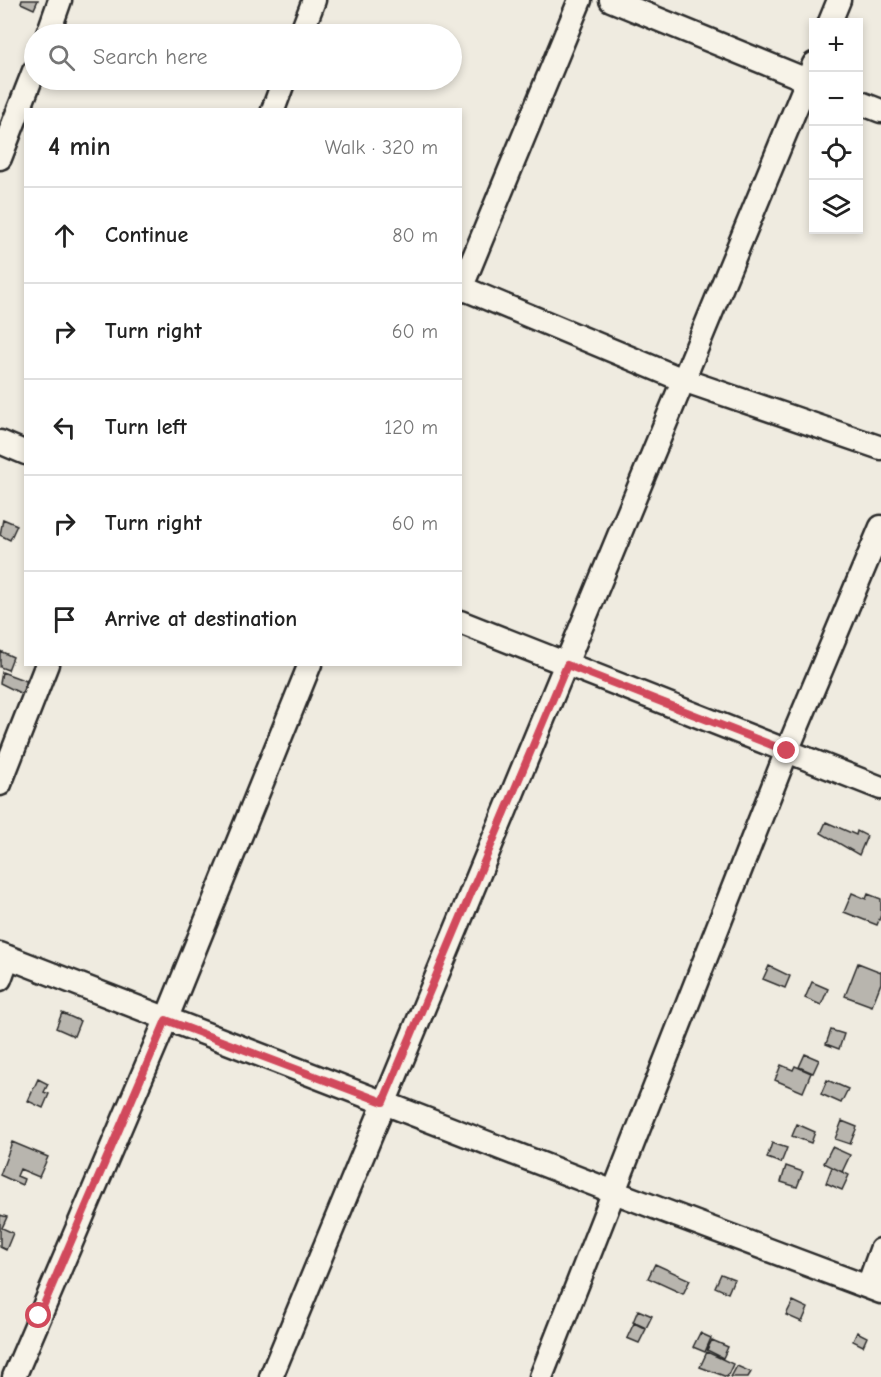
<!DOCTYPE html>
<html lang="en">
<head>
<meta charset="utf-8">
<style>
	body { margin:0; font-family:"Comic Neue",sans-serif; background:#f2f2f2; color:#222 }
	.controls { position:absolute; right:18px; top:18px; display:grid; overflow:hidden; border-radius:0px; box-shadow:0 3px 9px #0003 }
	.controls button { width:54px; height:54px; display:grid; place-items:center; padding:0; border:0; border-bottom:2px solid #e0e0e0; background:#fff; color:#222; font:30px sans-serif }
	.stop { position:absolute; width:18px; height:18px; margin:-14px; border:4px solid #d1495b; border-radius:50%; background:#fff }
	.stop.end { background:#d1495b; border-color:#fff; box-shadow:0 2px 6px #0008 }
	.list { margin:0; padding:0; list-style:none }
	h2 { display:flex; justify-content:space-between; align-items:center; height:78px; margin:0; padding:0 24px; font-size:26px }
	h2 small { font-size:20px; font-weight:400; color:#767676 }
	.list li { display:grid; grid-template-columns:39px 1fr auto; gap:18px; align-items:center; box-sizing:border-box; height:96px; padding:0 24px; border-top:2px solid #e0e0e0 }
	.list b { display:block; font-size:22px; white-space:nowrap }
	.list em { font-size:20px; font-style:normal; color:#767676 }
	.icon { flex:none; width:33px; height:33px; fill:none; stroke:currentColor; stroke-width:2; stroke-linecap:round; stroke-linejoin:round }
	.map { position:relative; flex:none; width:881px; height:1377px; overflow:hidden }
	.search { position:absolute; background:#fff; box-shadow:0 3px 9px #0003; left:24px; top:24px; width:438px; height:66px; display:flex; align-items:center; gap:15px; box-sizing:border-box; padding:0 21px; border-radius:33px; color:#767676; font-size:22px }
	.panel { position:absolute; background:#fff; box-shadow:0 3px 9px #0003; left:24px; top:108px; width:438px; height:558px; border-radius:0px }
	.map>svg:first-child { display:block }
</style>
</head>
<body>
<div class="map">
<svg width="881" height="1377" viewBox="0 0 881 1377">
	<rect width="100%" height="100%" fill="#efebe0"/>
	<filter id="ink" filterUnits="userSpaceOnUse"><feTurbulence type="fractalNoise" baseFrequency=".0167" numOctaves="2"/><feDisplacementMap in="SourceGraphic" scale="12" xChannelSelector="R" yChannelSelector="G"/><feConvolveMatrix kernelMatrix="1 2 1 2 8 2 1 2 1" color-interpolation-filters="sRGB"/></filter>
	<g filter="url(#ink)">
		<!-- building -->
		<path fill="#b8b5ae" stroke="#2b2b2b" stroke-width="1.5" d="M 22,0 L 38,0 L 34,9 L 21,3 Z
			M 3,519 L 17,525 L 10,540 L 0,535 Z
			M 0,651 L 13,657 L 8,670 L 0,667 Z
			M 2,672 L 29,682 L 24,695 L 0,683 Z
			M 826,822 L 856,835 L 857,831 L 867,836 L 859,855 L 821,833 Z
			M 852,893 L 866,899 L 868,894 L 881,899 L 881,915 L 877,925 L 844,912 Z
			M 858,963 L 881,972 L 881,983 L 872,1006 L 845,996 Z
			M 769,966 L 790,976 L 785,988 L 763,979 Z
			M 812,982 L 828,989 L 821,1005 L 805,998 Z
			M 62,1013 L 80,1021 L 74,1036 L 56,1028 Z
			M 831,1030 L 844,1034 L 839,1049 L 826,1044 Z
			M 805,1054 L 819,1060 L 813,1073 L 799,1067 Z
			M 781,1065 L 793,1070 L 795,1066 L 811,1073 L 803,1092 L 775,1080 Z
			M 38,1079 L 48,1084 L 44,1092 L 49,1094 L 43,1108 L 28,1101 Z
			M 827,1080 L 848,1089 L 841,1103 L 821,1094 Z
			M 842,1121 L 857,1127 L 850,1144 L 835,1139 Z
			M 797,1124 L 815,1132 L 811,1143 L 792,1136 Z
			M 12,1142 L 48,1157 L 39,1177 L 20,1169 L 17,1176 L 24,1179 L 22,1185 L 0,1175 Z
			M 772,1143 L 787,1148 L 781,1163 L 767,1158 Z
			M 832,1147 L 850,1155 L 842,1172 L 824,1163 Z
			M 786,1166 L 803,1172 L 797,1187 L 781,1182 Z
			M 832,1167 L 849,1175 L 842,1190 L 826,1183 Z
			M 0,1215 L 7,1217 L 2,1228 L 13,1233 L 6,1250 L 0,1247 Z
			M 655,1264 L 690,1280 L 683,1294 L 648,1278 Z
			M 721,1274 L 734,1279 L 728,1293 L 715,1287 Z
			M 793,1301 L 808,1308 L 802,1322 L 786,1315 Z
			M 638,1310 L 652,1316 L 646,1328 L 633,1322 Z
			M 634,1323 L 646,1329 L 639,1343 L 627,1338 Z
			M 857,1332 L 867,1337 L 863,1346 L 853,1341 Z
			M 700,1333 L 711,1338 L 705,1352 L 693,1347 Z
			M 712,1340 L 728,1347 L 723,1358 L 707,1350 Z
			M 707,1352 L 733,1364 L 727,1377 L 700,1367 Z
			M 737,1366 L 751,1372 L 748,1377 L 731,1377 Z"/>
		<g fill="none" stroke-linecap="round" stroke-linejoin="round">
			<!-- minor casing -->
			<g stroke="#2b2b2b" stroke-width="27">
				<path id="minor" d="M 611,0 L 814,83
					M 830,22 L 839,0
					M 48,34 L 60,0
					M 301,34 L 314,0
					M 858,102 L 881,111
					M 273,110 L 284,80
					M 0,158 L 34,71
					M 460,287 L 683,380 L 881,448
					M 460,291 L 580,0
					M 0,442 L 26,453
					M 460,622 L 881,788
					M 0,784 L 47,664
					M 0,954 L 614,1192 L 881,1292
					M 0,979 L 8,957
					M 868,1286 L 881,1250
					M 14,1377 L 166,1020 L 310,664
					M 271,1377 L 814,64
					M 541,1377 L 787,751 L 881,527"/>
			</g>
			<!-- minor -->
			<use href="#minor" stroke="#f7f3e8" stroke-width="22"/>
		</g>
	</g>
	<g fill="none" stroke-linecap="round" stroke-linejoin="round" filter="url(#ink)">
		<!-- route -->
		<path stroke="#d1495b" stroke-width="8" d="M 39,1316 L 166,1020 L 383,1102 L 567,665 L 787,751"/>
	</g>
</svg>
<div class="controls">
<button>+</button>
<button>−</button>
<button><svg class="icon" aria-label="locate" viewBox="0 0 24 24"><circle cx="12" cy="12" r="6"/><path d="M12 2v4M12 18v4M2 12h4M18 12h4"/></svg></button>
<button><svg class="icon" aria-label="layers" viewBox="0 0 24 24"><path d="M12 4l9 5-9 5-9-5zM3 14l9 5 9-5"/></svg></button>
</div>
<div class="stop" style="left:39px;top:1316px"></div>
<div class="stop end" style="left:787px;top:751px"></div>
<div class="search"><svg class="icon" aria-label="search" viewBox="0 0 24 24"><circle cx="10" cy="10" r="6"/><path d="M15 15l6 6"/></svg>Search here</div>
<section class="panel">
<h2>4 min<small>Walk · 320 m</small></h2>
<ul class="list">
<li><svg class="icon" aria-label="ahead" viewBox="0 0 24 24"><path d="M12 20V5M6 11l6-6 6 6"/></svg><div><b>Continue</b></div><em>80 m</em></li>
<li><svg class="icon" aria-label="right" viewBox="0 0 24 24"><path d="M7 20v-9h11M14 6l5 5-5 5"/></svg><div><b>Turn right</b></div><em>60 m</em></li>
<li><svg class="icon" aria-label="left" viewBox="0 0 24 24"><path d="M17 20v-9H6M10 6l-5 5 5 5"/></svg><div><b>Turn left</b></div><em>120 m</em></li>
<li><svg class="icon" aria-label="right" viewBox="0 0 24 24"><path d="M7 20v-9h11M14 6l5 5-5 5"/></svg><div><b>Turn right</b></div><em>60 m</em></li>
<li><svg class="icon" aria-label="arrive" viewBox="0 0 24 24"><path d="M6 21V4h12l-3 4 3 4H6"/></svg><div><b>Arrive at destination</b></div></li>
</ul>
</section>
</div>
</body>
</html>
